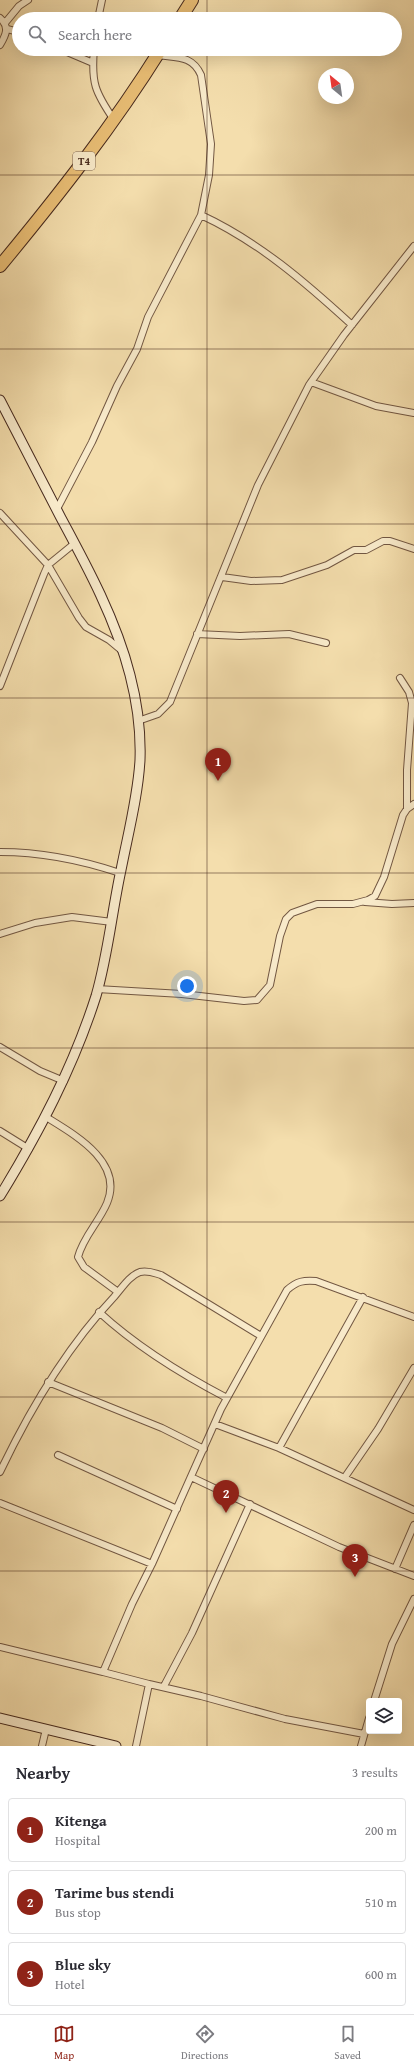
<!DOCTYPE html>
<html lang="en">
<head>
<meta charset="utf-8">
<style>
	body { margin:0; font-family:"Gentium Book Plus",serif; background:#f7f7f7; color:#2b2b33 }
	.controls { position:absolute; right:12px; bottom:12px; display:grid; overflow:hidden; border-radius:4px; box-shadow:0 4px 16px #0002 }
	.controls button { width:36px; height:36px; display:grid; place-items:center; padding:0; border:0; border-bottom:1px solid #e1e1e2; background:#fff; color:#2b2b33; font:20px sans-serif }
	.compass { position:absolute; left:318px; top:68px; width:36px; height:36px; border-radius:50%; background:#fff; box-shadow:0 4px 16px #0002; rotate:331deg }
	.you { position:absolute; left:187px; top:986px; width:14px; height:14px; margin:-10px; border:3px solid #fff; border-radius:50%; background:#1a73e8; box-shadow:0 0 0 6px #1a73e833 }
	.badge { display:grid; place-items:center; width:26px; height:26px; border-radius:50%; background:#8f2418; color:#fff; font-size:13px; font-weight:700 }
	.pin { position:absolute; translate:-50% -33px; filter:drop-shadow(0 1px 2px #0008) }
	.pin::after { content:''; position:absolute; top:21px; width:14px; height:12px; background:inherit; clip-path:polygon(0 0,100% 0,50% 100%) }
	.list { margin:0; padding:0; list-style:none }
	h2 { display:flex; justify-content:space-between; align-items:center; height:52px; margin:0; padding:0 16px; font-size:17px }
	h2 small { font-size:13px; font-weight:400; color:#7c7c81 }
	.list li { display:grid; grid-template-columns:26px 1fr auto; gap:12px; align-items:center; box-sizing:border-box; height:64px; margin:0 8px 8px; padding:0 8px; border:1px solid #e1e1e2; border-radius:4px }
	.list b { display:block; font-size:15px; white-space:nowrap }
	.list p { margin:0; font-size:13px; white-space:nowrap; color:#7c7c81 }
	.list em { font-size:13px; font-style:normal; color:#7c7c81 }
	.icon { flex:none; width:22px; height:22px; fill:none; stroke:currentColor; stroke-width:2; stroke-linecap:round; stroke-linejoin:round }
	.map { position:relative; flex:none; width:414px; height:1746px; overflow:hidden }
	.search { position:absolute; background:#fff; box-shadow:0 4px 16px #0002; left:12px; right:12px; top:12px; height:44px; display:flex; align-items:center; gap:10px; box-sizing:border-box; padding:0 14px; border-radius:22px; color:#7c7c81; font-size:15px }
	.sheet { height:268px; background:#fff }
	nav { display:flex; justify-content:space-around; align-items:center; box-sizing:border-box; height:56px; border-top:1px solid #e1e1e2; background:#fff; font-size:11px; color:#7c7c81 }
	nav a { display:grid; justify-items:center; gap:2px }
	nav .on { color:#8f2418 }
	.map>svg:first-child { display:block }
</style>
</head>
<body>
<div class="map">
<svg width="414" height="1746" viewBox="0 0 414 1746">
	<rect width="100%" height="100%" fill="#f4dead"/>
	<filter id="stains"><feTurbulence type="fractalNoise" baseFrequency=".005" numOctaves="4"/><feColorMatrix values="0 0 0 0 .2 0 0 0 0 .09 0 0 0 0 .02 0 0 0 .5 -.17"/></filter>
	<radialGradient id="worn" r=".72"><stop offset=".6" stop-color="#630" stop-opacity="0"/><stop offset="1" stop-color="#630" stop-opacity=".3"/></radialGradient>
	<g fill="none" stroke-linecap="round" stroke-linejoin="round">
		<!-- street casing -->
		<g stroke="#725742" stroke-width="8">
			<path id="street" d="M 0,18 C 10,27 6,35 0,45
				M 98,19 L 102,0
				M 5,23 L 19,6 L 28,0
				M 7,29 L 19,32
				M 60,49 L 93,63
				M 94,49 C 91,83 95,92 114,120
				M 201,215 C 259,242 305,282 352,325
				M 311,382 L 376,406 L 414,413
				M 57,509 L 92,442 L 117,386 L 137,349 L 148,317 L 201,215 L 209,175 L 211,144 L 201,75 C 192,55 177,58 157,55
				M 0,513 L 48,565 L 79,618 L 86,627 L 109,640 L 121,650
				M 222,577 L 251,581 L 282,580 L 327,565 L 354,550 L 366,550 L 383,541 L 390,541 L 414,549
				M 197,634 L 240,636 L 289,634 L 326,643
				M 400,678 L 409,692 L 412,703 L 407,770 L 407,809
				M 0,686 L 44,574 L 48,565 L 75,543
				M 138,721 L 158,714 L 170,702 L 258,485 L 309,385 L 344,335 L 414,246
				M 0,852 C 41,852 81,860 120,873
				M 365,902 L 392,904 L 414,903
				M 0,934 L 35,923 L 72,917 L 112,922
				M 97,989 L 182,994 L 244,1001 L 257,1000 L 270,985 L 280,936 L 286,919 L 292,913 L 317,904 L 353,904 L 368,900 L 375,896 L 384,877 L 403,815 L 407,809 L 414,804
				M 0,1047 L 40,1071 L 64,1081
				M 46,1117 C 75,1135 124,1162 107,1203 C 99,1222 83,1237 78,1257 L 84,1267 L 118,1292
				M 0,1131 L 29,1149
				M 99,1312 C 137,1347 181,1374 227,1398
				M 48,1382 L 162,1428 L 204,1449
				M 215,1424 L 279,1448 L 414,1510
				M 279,1448 L 363,1297
				M 58,1455 L 177,1509
				M 0,1472 C 30,1409 66,1348 114,1297 C 122,1288 129,1276 140,1272 C 148,1270 154,1273 161,1275 L 261,1336
				M 191,1477 L 339,1547 L 414,1576
				M 345,1477 L 378,1429 L 414,1368
				M 0,1503 L 152,1564
				M 395,1569 L 414,1525
				M 0,1647 L 103,1672
				M 149,1684 L 201,1696 L 285,1719 L 364,1734
				M 164,1686 L 192,1633 L 250,1504
				M 374,1701 L 392,1644 L 414,1599
				M 42,1746 L 46,1729
				M 136,1746 L 149,1684 L 103,1672 L 132,1604 L 152,1564 L 221,1409 L 287,1290 C 297,1281 304,1280 316,1281 L 414,1317
				M 361,1746 L 369,1718"/>
		</g>
		<!-- secondary casing -->
		<g stroke="#472a1e" stroke-width="11">
			<path id="secondary" d="M 0,400 C 20,439 41,479 61,518 C 88,568 116,620 130,675 C 137,702 141,732 140,760 C 138,796 128,834 121,870 C 112,911 108,955 96,996 C 73,1068 39,1132 0,1196
				M 0,1718 L 116,1746"/>
		</g>
		<!-- highway casing -->
		<g stroke="#472a1e" stroke-width="14">
			<path id="highway" d="M 180,19 L 192,0
				M 0,266 C 57,197 113,126 161,49"/>
		</g>
		<!-- street -->
		<use href="#street" stroke="#f8eaca" stroke-width="6"/>
		<!-- secondary -->
		<use href="#secondary" stroke="#f8eaca" stroke-width="9"/>
		<!-- highway -->
		<use href="#highway" stroke="#eabf76" stroke-width="12"/>
	</g>
	<!-- grid -->
	<path fill="none" stroke="#472a1e" stroke-width="1" stroke-opacity="0.55" d="M 207,0 L 207,19M 207,49 L 207,1746M 0,175 L 414,175M 0,349 L 414,349M 0,524 L 414,524M 0,698 L 414,698M 0,873 L 414,873M 0,1048 L 414,1048M 0,1222 L 414,1222M 0,1397 L 414,1397M 0,1571 L 414,1571"/>
	<g text-anchor="middle" dominant-baseline="central" stroke-width="3" stroke-linejoin="round" paint-order="stroke">
		<!-- shield labels -->
		<rect fill="#f8eaca" stroke="#7c6452" stroke-width="1" x="73" y="152" width="22" height="18" rx="3"/>
		<g font-size="11" font-weight="bold" fill="#472a1e">
			<text x="84" y="161">T4</text>
		</g>
	</g>
	<rect width="100%" height="100%" filter="url(#stains)"/>
	<rect width="100%" height="100%" fill="url(#worn)"/>
</svg>
<div class="controls">
<button><svg class="icon" aria-label="layers" viewBox="0 0 24 24"><path d="M12 4l9 5-9 5-9-5zM3 14l9 5 9-5"/></svg></button>
</div>
<svg class="compass" viewBox="-18 -18 36 36"><path d="M0-13l5 13h-10z" fill="#e53935"/><path d="M0 13l5-13h-10z" fill="#7c7c81"/></svg>
<div class="you"></div>
<div class="pin badge" style="left:218px;top:781px">1</div>
<div class="pin badge" style="left:226px;top:1513px">2</div>
<div class="pin badge" style="left:355px;top:1577px">3</div>
<div class="search"><svg class="icon" aria-label="search" viewBox="0 0 24 24"><circle cx="10" cy="10" r="6"/><path d="M15 15l6 6"/></svg>Search here</div>
</div>
<section class="sheet">
<h2>Nearby<small>3 results</small></h2>
<ul class="list">
<li><span class="badge">1</span><div><b>Kitenga</b><p>Hospital</p></div><em>200 m</em></li>
<li><span class="badge">2</span><div><b>Tarime bus stendi</b><p>Bus stop</p></div><em>510 m</em></li>
<li><span class="badge">3</span><div><b>Blue sky</b><p>Hotel</p></div><em>600 m</em></li>
</ul>
</section>
<nav>
<a class="on"><svg class="icon" aria-label="map" viewBox="0 0 24 24"><path d="M3 6l6-2 6 2 6-2v14l-6 2-6-2-6 2zM9 4v14M15 6v14"/></svg>Map</a>
<a><svg class="icon" aria-label="directions" viewBox="0 0 24 24"><path d="M12 3l9 9-9 9-9-9zM9 14v-3h6M13 9l2 2-2 2"/></svg>Directions</a>
<a><svg class="icon" aria-label="saved" viewBox="0 0 24 24"><path d="M7 4h10v16l-5-4-5 4z"/></svg>Saved</a>
</nav>
</body>
</html>
